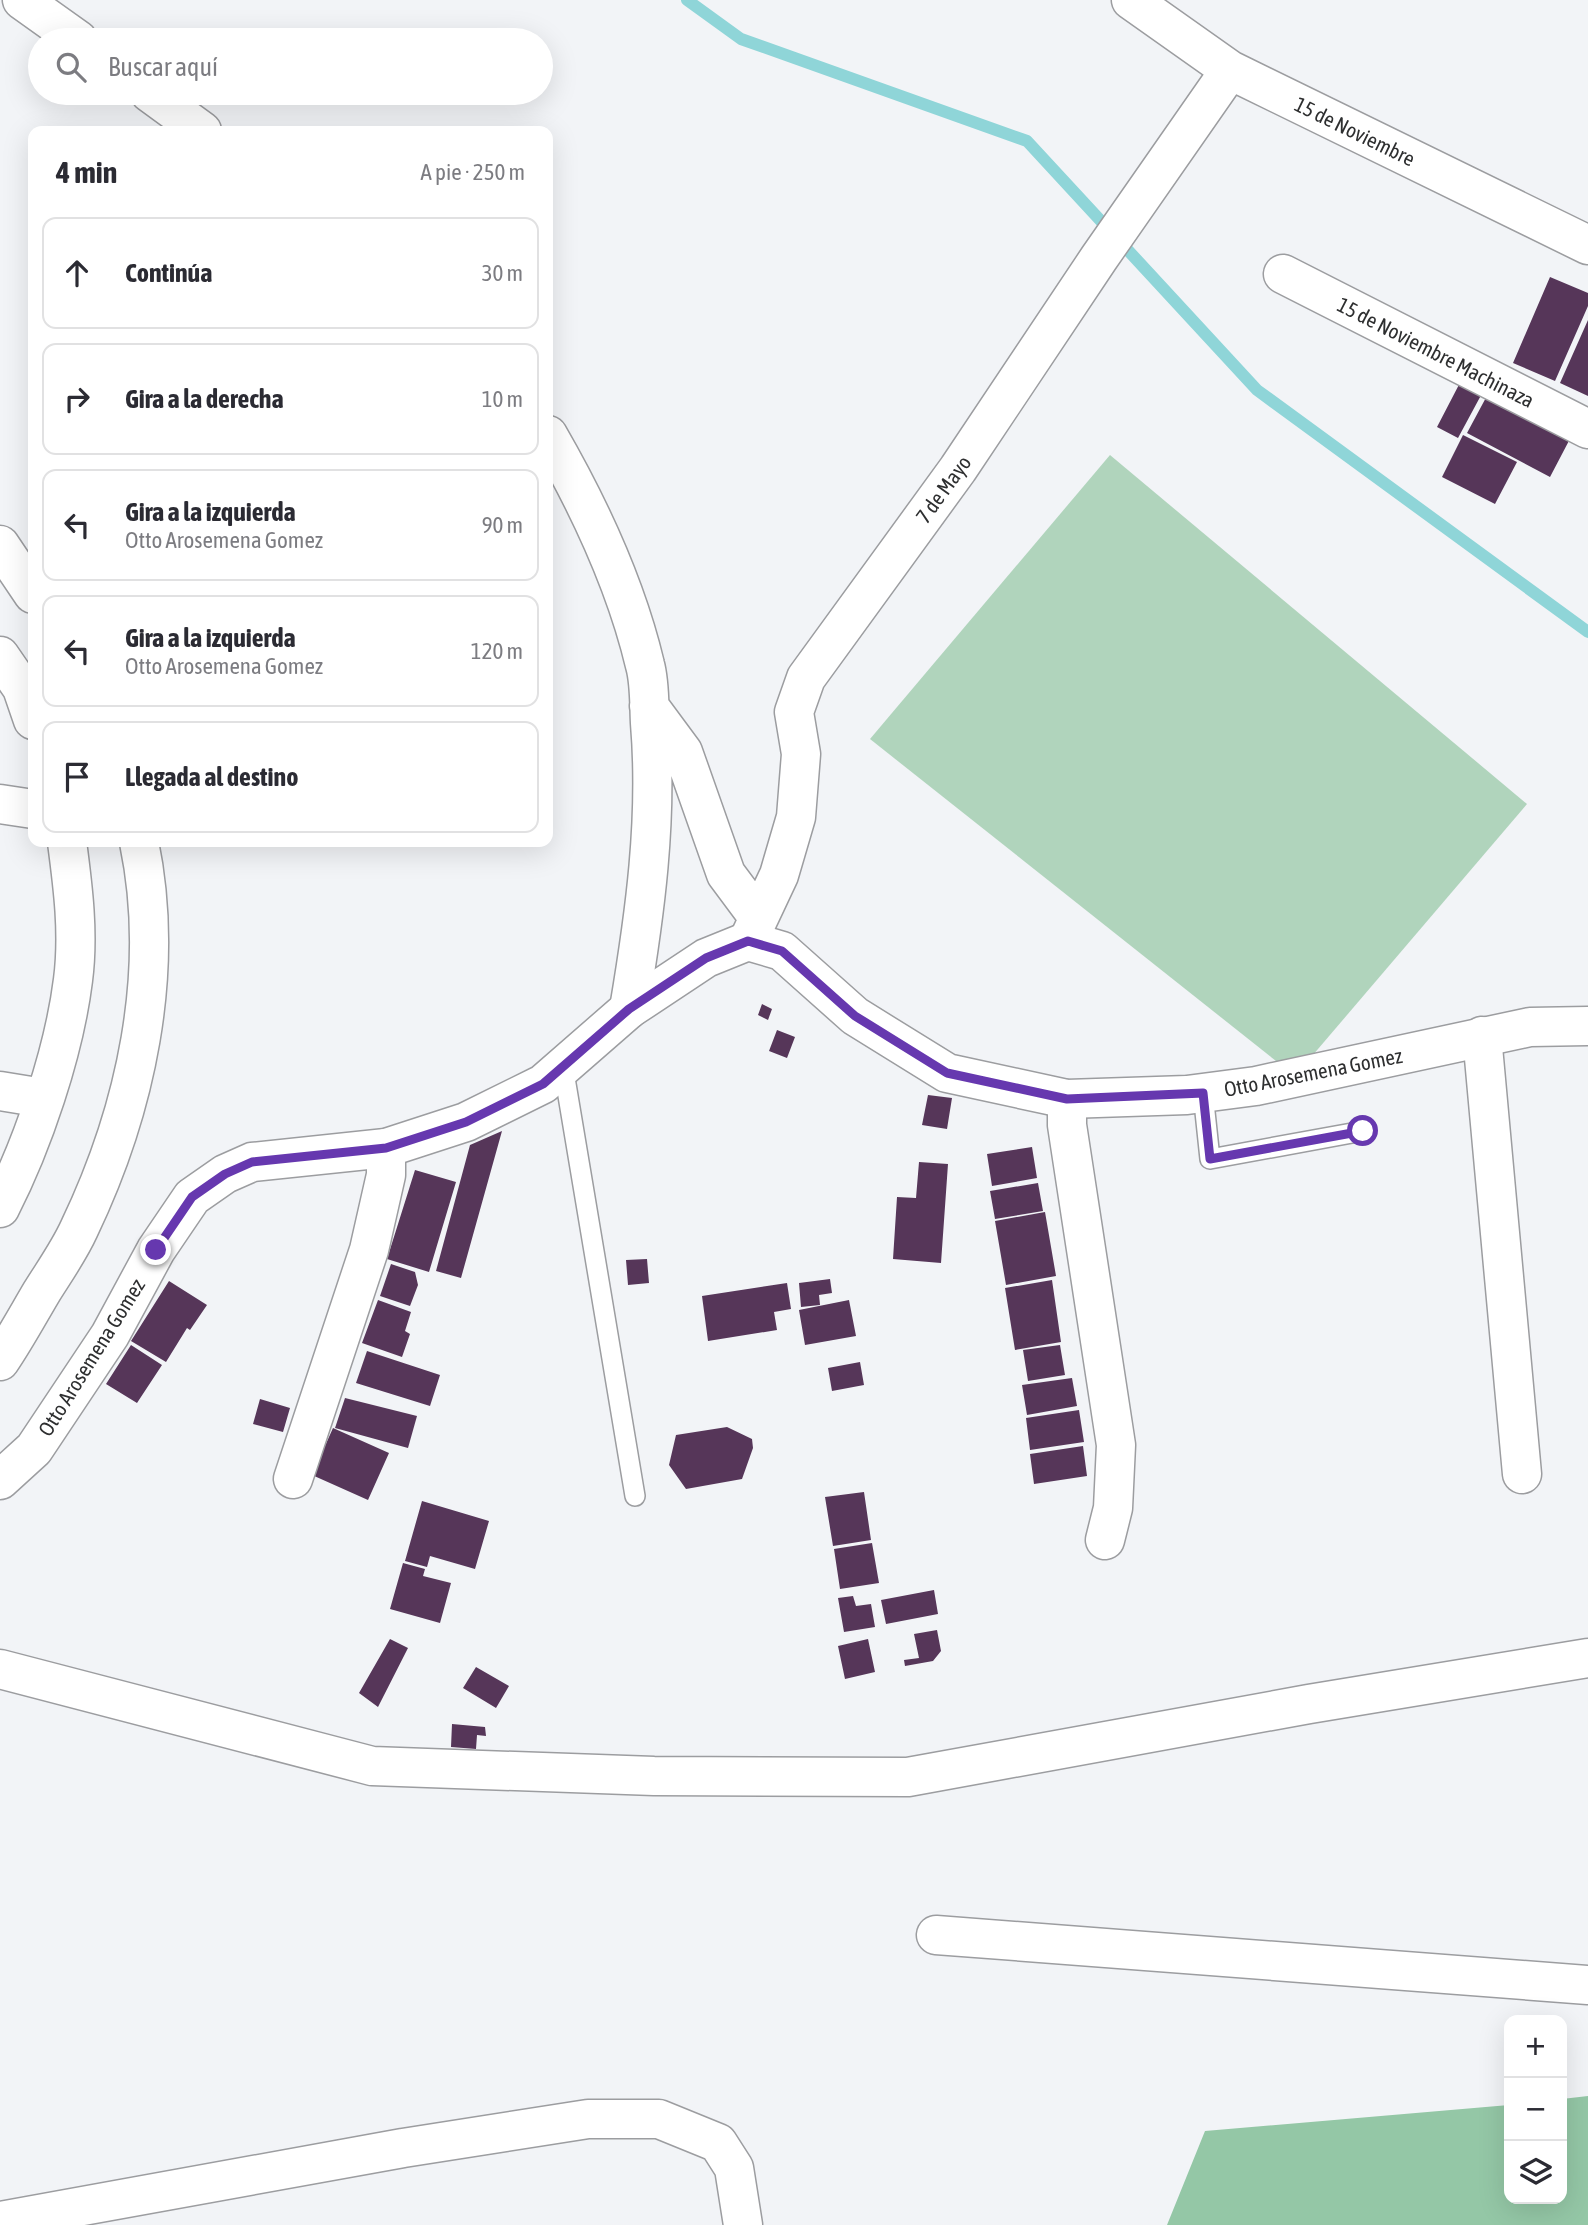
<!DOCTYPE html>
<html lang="es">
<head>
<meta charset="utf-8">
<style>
	body { margin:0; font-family:"Asap Condensed",sans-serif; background:#f7f7f7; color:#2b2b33 }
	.controls { position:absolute; right:21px; bottom:21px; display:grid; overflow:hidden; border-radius:14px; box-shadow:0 7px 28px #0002 }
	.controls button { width:63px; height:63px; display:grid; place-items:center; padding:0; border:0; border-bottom:2px solid #e1e1e2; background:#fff; color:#2b2b33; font:35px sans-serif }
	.stop { position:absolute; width:21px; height:21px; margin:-16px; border:5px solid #6638af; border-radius:50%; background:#fff }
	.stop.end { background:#6638af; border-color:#fff; box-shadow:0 2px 7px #0008 }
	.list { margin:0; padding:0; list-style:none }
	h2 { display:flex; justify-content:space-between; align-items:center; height:91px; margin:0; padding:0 28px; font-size:30px }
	h2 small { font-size:23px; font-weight:400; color:#7c7c81 }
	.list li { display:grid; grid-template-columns:46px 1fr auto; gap:21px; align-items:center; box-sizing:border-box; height:112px; margin:0 14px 14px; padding:0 14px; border:2px solid #e1e1e2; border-radius:14px }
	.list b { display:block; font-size:26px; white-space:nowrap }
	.list p { margin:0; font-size:23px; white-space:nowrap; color:#7c7c81 }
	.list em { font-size:23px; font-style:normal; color:#7c7c81 }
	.icon { flex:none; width:38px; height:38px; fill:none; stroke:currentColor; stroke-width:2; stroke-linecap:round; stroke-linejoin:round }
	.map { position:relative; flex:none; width:1588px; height:2225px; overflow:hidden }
	.search { position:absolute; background:#fff; box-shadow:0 7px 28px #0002; left:28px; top:28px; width:525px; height:77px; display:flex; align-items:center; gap:18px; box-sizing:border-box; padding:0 24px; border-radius:38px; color:#7c7c81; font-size:26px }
	.panel { position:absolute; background:#fff; box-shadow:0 7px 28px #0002; left:28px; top:126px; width:525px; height:721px; border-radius:14px }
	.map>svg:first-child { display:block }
</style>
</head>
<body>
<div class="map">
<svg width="1588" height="2225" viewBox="0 0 1588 2225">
	<rect width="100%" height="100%" fill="#f2f4f7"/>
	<!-- green -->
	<path fill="#b0d4bc" d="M 1110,455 L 1527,804 L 1295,1076 L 870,739 Z"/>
	<!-- forest -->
	<path fill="#94c7a6" d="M 1588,2096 L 1588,2225 L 1167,2225 L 1205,2131 L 1509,2105 L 1509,2199 L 1562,2199 L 1562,2099 Z"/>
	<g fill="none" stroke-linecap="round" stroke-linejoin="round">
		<!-- stream -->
		<path stroke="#8fd5d8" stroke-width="12" d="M 687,0 L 741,39 L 1027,141 L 1257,390 L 1588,632"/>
	</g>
	<!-- building -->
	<path fill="#563659" d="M 1550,277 L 1588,293 L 1588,306 L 1555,381 L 1513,363 Z
		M 1588,320 L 1588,396 L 1560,383 Z
		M 1464,375 L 1486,386 L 1458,438 L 1437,427 Z
		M 1489,392 L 1572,435 L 1550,477 L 1467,433 Z
		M 1463,435 L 1517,462 L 1495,504 L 1442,477 Z
		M 762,1004 L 772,1009 L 768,1020 L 758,1015 Z
		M 777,1030 L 795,1037 L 787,1058 L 769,1051 Z
		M 928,1095 L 952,1098 L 947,1129 L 922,1125 Z
		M 502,1131 L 461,1278 L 436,1271 L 470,1145 Z
		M 1032,1147 L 1037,1178 L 992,1186 L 987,1154 Z
		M 919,1162 L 948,1164 L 941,1263 L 893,1259 L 897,1197 L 916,1198 Z
		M 415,1170 L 456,1182 L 429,1272 L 387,1259 Z
		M 1038,1183 L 1043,1211 L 995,1219 L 990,1191 Z
		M 1045,1212 L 1056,1276 L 1006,1285 L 995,1221 Z
		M 647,1259 L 649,1283 L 628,1285 L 626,1260 Z
		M 391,1264 L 415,1272 L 418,1285 L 410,1306 L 380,1296 Z
		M 830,1279 L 832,1293 L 819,1295 L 820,1305 L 801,1307 L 799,1283 Z
		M 1052,1280 L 1061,1342 L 1015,1350 L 1005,1288 Z
		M 169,1281 L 207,1305 L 190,1330 L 187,1328 L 166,1362 L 131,1341 Z
		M 787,1283 L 791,1309 L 774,1312 L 777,1330 L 708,1341 L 702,1296 Z
		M 378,1300 L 411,1312 L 405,1331 L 410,1334 L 402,1357 L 362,1343 Z
		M 849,1300 L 856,1336 L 805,1345 L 799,1310 Z
		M 131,1345 L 162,1365 L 137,1403 L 106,1384 Z
		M 1060,1345 L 1065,1375 L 1028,1381 L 1023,1350 Z
		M 367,1351 L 440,1375 L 430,1406 L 356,1383 Z
		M 860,1362 L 864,1385 L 832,1391 L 828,1368 Z
		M 1072,1378 L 1077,1406 L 1027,1415 L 1022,1385 Z
		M 345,1398 L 417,1416 L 408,1448 L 335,1428 Z
		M 260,1399 L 290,1408 L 283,1432 L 253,1424 Z
		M 1079,1410 L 1084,1442 L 1030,1450 L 1026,1418 Z
		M 727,1427 L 752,1439 L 753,1448 L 742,1479 L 686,1489 L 669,1465 L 676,1435 Z
		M 333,1428 L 389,1453 L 368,1500 L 312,1475 Z
		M 1083,1446 L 1087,1476 L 1034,1484 L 1030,1454 Z
		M 864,1492 L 871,1540 L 833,1546 L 825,1497 Z
		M 422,1501 L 489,1521 L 475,1569 L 430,1556 L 427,1567 L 405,1561 Z
		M 872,1543 L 879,1583 L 840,1589 L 834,1549 Z
		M 403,1563 L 425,1569 L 423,1576 L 451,1583 L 440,1623 L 390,1609 Z
		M 934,1590 L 938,1614 L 886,1624 L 881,1600 Z
		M 853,1596 L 856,1606 L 871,1604 L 875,1627 L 844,1632 L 838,1598 Z
		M 937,1630 L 941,1651 L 933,1661 L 905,1666 L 904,1660 L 919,1658 L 914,1634 Z
		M 390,1639 L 408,1648 L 378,1707 L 359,1693 Z
		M 868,1639 L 875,1672 L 845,1679 L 838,1646 Z
		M 476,1667 L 509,1686 L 496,1708 L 463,1688 Z
		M 452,1724 L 485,1727 L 486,1736 L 477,1735 L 476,1749 L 451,1747 Z"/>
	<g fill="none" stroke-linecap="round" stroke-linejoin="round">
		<!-- lane casing -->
		<g stroke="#9c9da0" stroke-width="22">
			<path id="lane" d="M 563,1066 L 635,1496
				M 1203,1093 L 1210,1159 L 1363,1131"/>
		</g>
		<!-- street casing -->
		<g stroke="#9c9da0" stroke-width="41">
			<path id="street" d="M 22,0 L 78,40
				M 1131,0 L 1230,70 L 1588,245
				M 150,93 L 202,131
				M 1283,274 L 1588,429
				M 548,435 C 589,506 626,585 645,665 C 650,683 649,704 650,723 C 658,819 645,914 629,1009
				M 0,656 L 22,688 L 33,720
				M 649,706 L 683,752 L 726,874 L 758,917
				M 0,804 L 33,809
				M 748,941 L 779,875 L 796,817 L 801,754 L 794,712 L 806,678 L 958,469 L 1099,258 L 1230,70
				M 1482,1036 L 1522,1474
				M 0,1091 L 43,1098
				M 1067,1099 L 1067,1125 L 1116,1445 L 1113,1508 L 1105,1540
				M 0,1208 C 33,1144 64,1052 73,980 C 79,934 73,887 67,842
				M 293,1479 L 369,1250 L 386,1175 L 386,1148
				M 0,1669 L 372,1766 L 654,1776 L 908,1777 L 1309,1704 L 1588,1658
				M 936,1935 L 1588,1985
				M 0,2221 L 403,2148 L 588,2119 L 659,2119 L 718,2143 L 734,2168 L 743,2225"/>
		</g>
		<!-- secondary casing -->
		<g stroke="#9c9da0" stroke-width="41">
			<path id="secondary" d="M 0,545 L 33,594
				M 0,1361 C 15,1339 28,1315 41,1293 C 54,1272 69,1251 79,1229 C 136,1110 166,972 139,842
				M 0,1480 L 34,1449 L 110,1335 L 156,1250 L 192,1197 L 225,1174 L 252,1162 L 386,1148 L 466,1122 L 543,1084 L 629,1009 L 706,958 L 748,941 L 782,951 L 855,1016 L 947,1073 L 1067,1099 L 1187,1095 L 1256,1086 L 1530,1027 L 1588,1026"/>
		</g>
		<!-- lane -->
		<use href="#lane" stroke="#fff" stroke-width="19"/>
		<!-- street -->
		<use href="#street" stroke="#fff" stroke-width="38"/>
		<!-- secondary -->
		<use href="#secondary" stroke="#fff" stroke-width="38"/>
	</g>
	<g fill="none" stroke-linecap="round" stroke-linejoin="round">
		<!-- route -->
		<path stroke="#6638af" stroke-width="9" d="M 156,1250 L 192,1197 L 225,1174 L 252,1162 L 386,1148 L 466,1122 L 543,1084 L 629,1009 L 706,958 L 748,941 L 782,951 L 855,1016 L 947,1073 L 1067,1099 L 1203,1093 L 1210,1159 L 1363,1131"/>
	</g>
	<g text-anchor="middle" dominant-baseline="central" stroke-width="7" stroke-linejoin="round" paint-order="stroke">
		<!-- street labels -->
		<g font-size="21" fill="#2e2f30" stroke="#fff">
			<text transform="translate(1355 131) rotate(26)">15 de Noviembre</text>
			<text transform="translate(1436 352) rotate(27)">15 de Noviembre Machinaza</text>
			<text transform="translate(943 489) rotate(-54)">7 de Mayo</text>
			<text transform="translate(1313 1072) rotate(-11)">Otto Arosemena Gomez</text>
			<text transform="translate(91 1357) rotate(-58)">Otto Arosemena Gomez</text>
		</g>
	</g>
</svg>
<div class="controls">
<button>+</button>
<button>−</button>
<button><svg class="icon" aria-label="layers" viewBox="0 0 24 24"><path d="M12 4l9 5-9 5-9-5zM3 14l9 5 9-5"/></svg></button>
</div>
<div class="stop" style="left:1363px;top:1131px"></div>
<div class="stop end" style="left:156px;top:1250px"></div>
<div class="search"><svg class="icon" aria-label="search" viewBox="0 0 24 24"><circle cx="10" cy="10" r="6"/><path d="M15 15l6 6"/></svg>Buscar aquí</div>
<section class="panel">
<h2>4 min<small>A pie · 250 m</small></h2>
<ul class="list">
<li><svg class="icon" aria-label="ahead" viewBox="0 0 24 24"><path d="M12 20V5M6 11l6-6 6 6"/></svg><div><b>Continúa</b></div><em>30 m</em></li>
<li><svg class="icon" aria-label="right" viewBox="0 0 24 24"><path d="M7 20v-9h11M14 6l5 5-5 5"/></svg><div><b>Gira a la derecha</b></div><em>10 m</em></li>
<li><svg class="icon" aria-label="left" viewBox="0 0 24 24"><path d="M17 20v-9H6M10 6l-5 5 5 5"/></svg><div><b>Gira a la izquierda</b><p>Otto Arosemena Gomez</p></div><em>90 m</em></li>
<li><svg class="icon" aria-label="left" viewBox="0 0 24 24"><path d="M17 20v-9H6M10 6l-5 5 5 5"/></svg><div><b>Gira a la izquierda</b><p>Otto Arosemena Gomez</p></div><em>120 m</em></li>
<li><svg class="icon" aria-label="arrive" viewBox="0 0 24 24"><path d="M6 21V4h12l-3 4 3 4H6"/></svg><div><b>Llegada al destino</b></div></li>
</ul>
</section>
</div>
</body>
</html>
